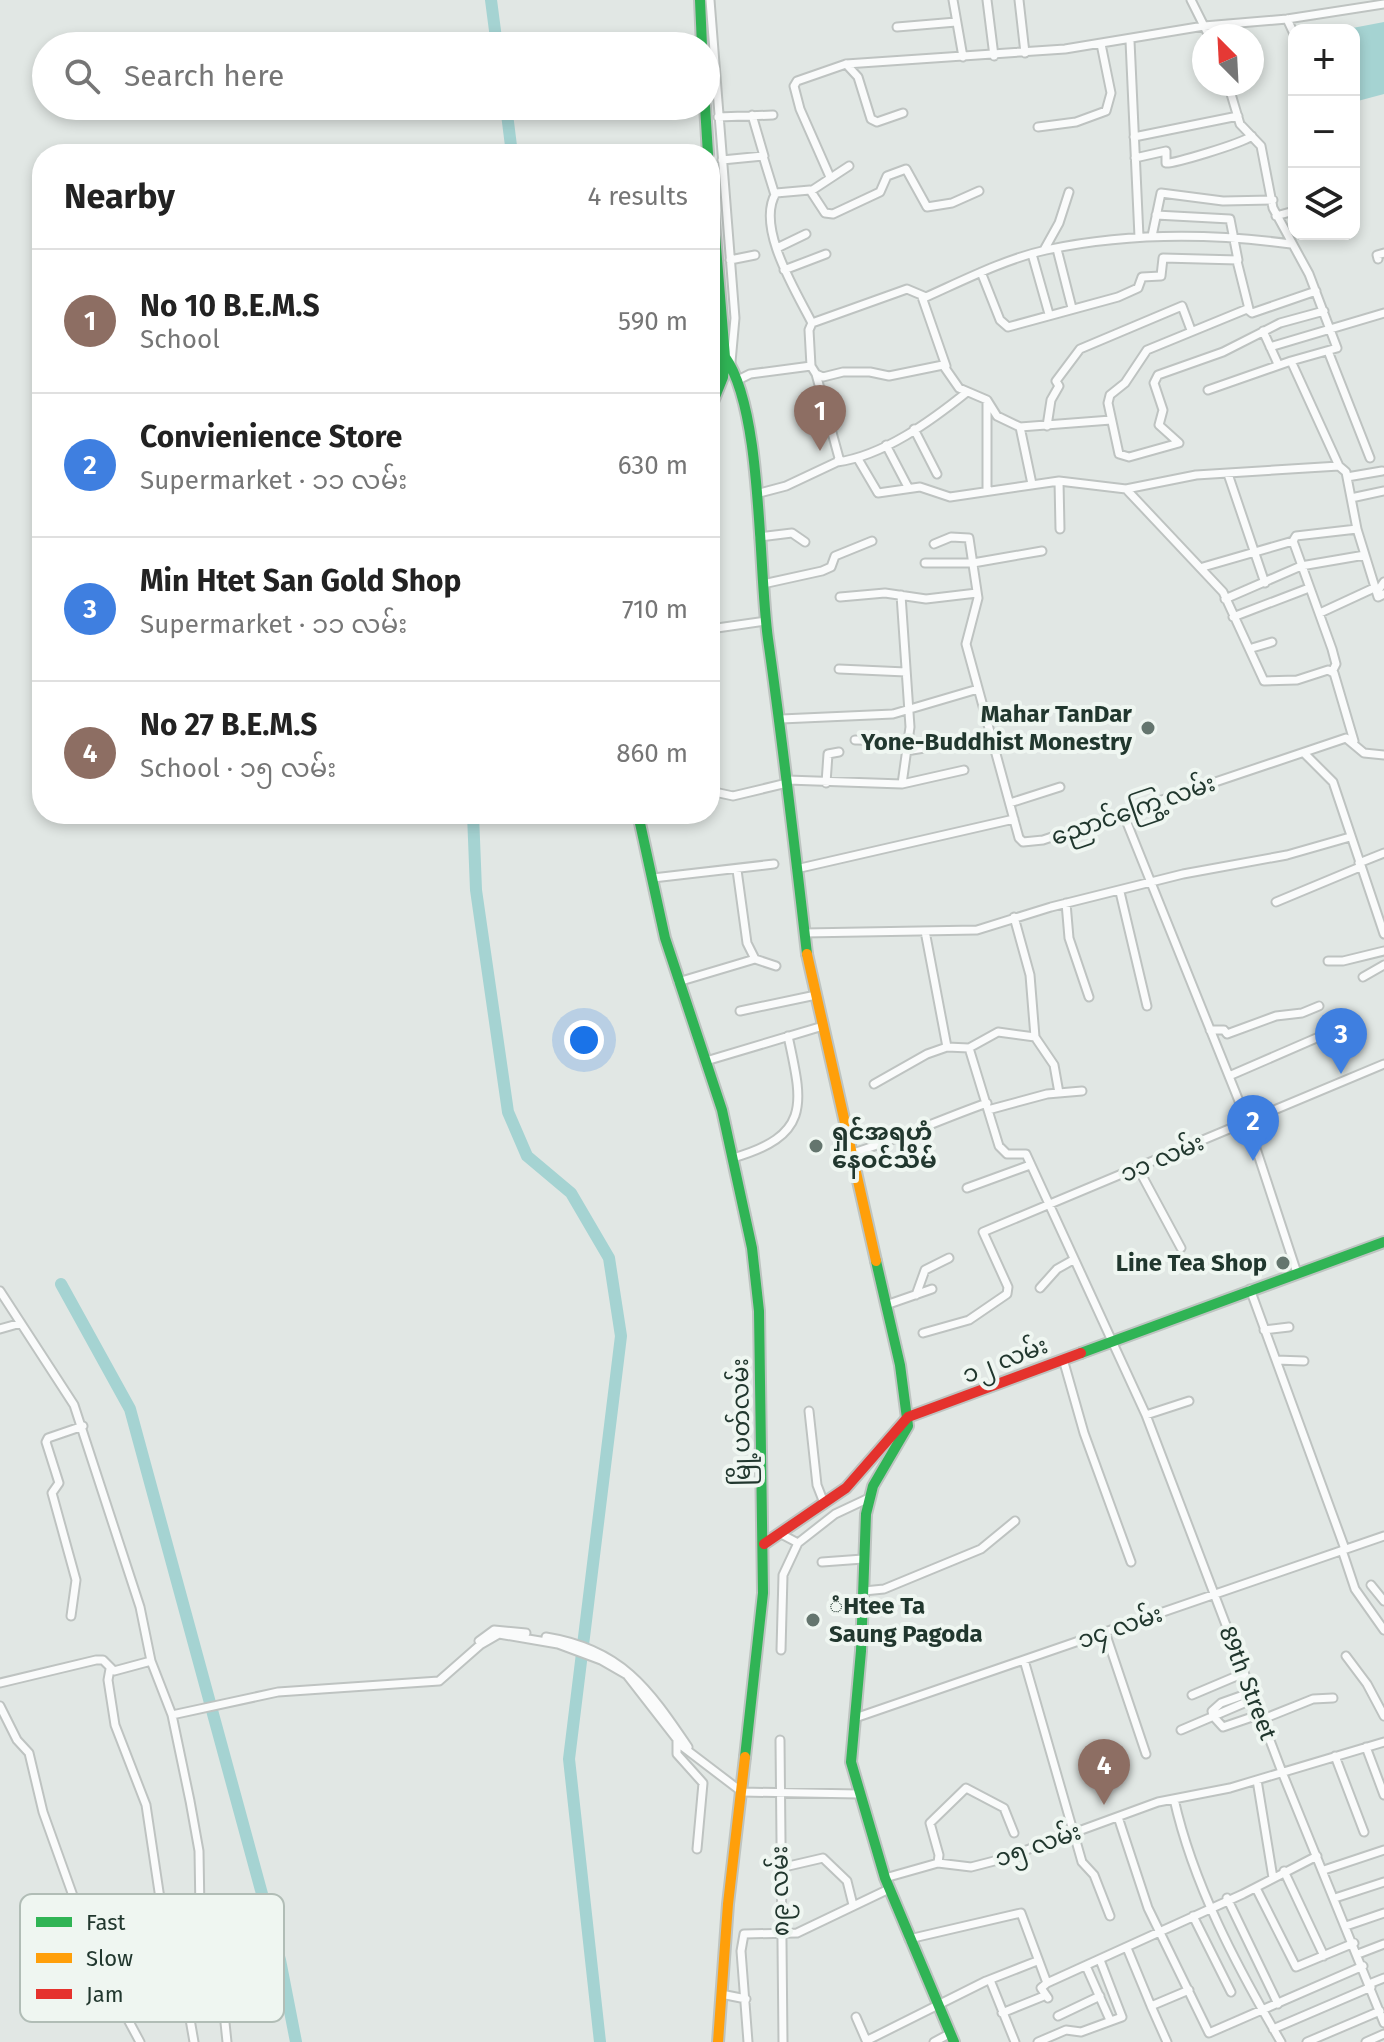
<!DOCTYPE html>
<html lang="en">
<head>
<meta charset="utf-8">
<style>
	body { margin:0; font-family:"Fira Sans","Noto Sans Myanmar",sans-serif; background:#f6f6f6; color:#222 }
	.controls { position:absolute; right:24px; top:24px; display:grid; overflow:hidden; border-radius:16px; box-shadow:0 4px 12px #0003 }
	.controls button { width:72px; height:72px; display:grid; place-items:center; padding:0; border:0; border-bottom:2px solid #e0e0e0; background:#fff; color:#222; font:40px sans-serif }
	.compass { position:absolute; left:1192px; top:24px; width:72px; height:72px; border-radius:50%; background:#fff; box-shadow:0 4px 12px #0003; rotate:336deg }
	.you { position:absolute; left:584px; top:1040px; width:28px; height:28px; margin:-20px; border:6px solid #fff; border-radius:50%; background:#1a73e8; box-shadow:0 0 0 12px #1a73e833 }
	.badge { display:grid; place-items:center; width:52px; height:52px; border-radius:50%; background:#db2777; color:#fff; font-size:26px; font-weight:700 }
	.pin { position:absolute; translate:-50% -66px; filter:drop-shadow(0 2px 4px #0008) }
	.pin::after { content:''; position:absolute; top:42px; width:28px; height:24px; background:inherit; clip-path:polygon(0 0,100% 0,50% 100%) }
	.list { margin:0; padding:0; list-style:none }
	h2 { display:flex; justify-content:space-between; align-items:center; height:104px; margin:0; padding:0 32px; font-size:34px }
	h2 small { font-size:26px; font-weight:400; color:#767676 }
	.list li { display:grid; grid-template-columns:52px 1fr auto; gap:24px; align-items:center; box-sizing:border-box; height:144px; padding:0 32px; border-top:2px solid #e0e0e0 }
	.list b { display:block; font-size:30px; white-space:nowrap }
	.list p { margin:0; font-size:26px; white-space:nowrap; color:#767676 }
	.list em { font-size:26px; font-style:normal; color:#767676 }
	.icon { flex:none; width:44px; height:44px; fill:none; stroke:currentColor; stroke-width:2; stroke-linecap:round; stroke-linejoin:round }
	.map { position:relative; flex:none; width:1384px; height:2042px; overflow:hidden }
	.search { position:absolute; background:#fff; box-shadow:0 4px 12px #0003; left:32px; top:32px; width:688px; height:88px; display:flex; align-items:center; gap:20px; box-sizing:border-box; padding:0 28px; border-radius:44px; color:#767676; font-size:30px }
	.panel { position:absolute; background:#fff; box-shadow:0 4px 12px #0003; left:32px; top:144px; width:688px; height:680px; border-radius:32px }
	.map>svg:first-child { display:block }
</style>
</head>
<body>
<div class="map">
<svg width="1384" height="2042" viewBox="0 0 1384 2042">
	<rect width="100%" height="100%" fill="#e1e7e4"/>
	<!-- water -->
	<path fill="#a5d3d2" d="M 1384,22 L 1384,94 L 1354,102 L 1354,30 L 1342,30 Z"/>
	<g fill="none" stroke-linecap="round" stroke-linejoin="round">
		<!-- river -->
		<path stroke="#a5d3d2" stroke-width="12" d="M 491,0 L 497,46
			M 506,106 L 512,154
			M 473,814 L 476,890 L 508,1112 L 527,1156 L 571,1193 L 609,1258 L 621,1336 L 569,1759 L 600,2042
			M 61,1284 L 130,1409 L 280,1960 L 296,2042"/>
		<!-- street casing -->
		<g stroke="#bec3c1" stroke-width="11">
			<path id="street" d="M 710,0 L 735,318 L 731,362
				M 953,0 L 963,57
				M 987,0 L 994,56
				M 1019,0 L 1025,53
				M 1191,0 L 1209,36
				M 1287,19 L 1294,34
				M 897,27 L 956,22
				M 1130,41 L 1139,237
				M 846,64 L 858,77 L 871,119 L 877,122 L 903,113
				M 1228,84 L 1240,124 L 1261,146 L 1273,208 L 1309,274 L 1337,348 L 1291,361
				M 752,115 L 764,156
				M 718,117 L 773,115
				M 1038,127 L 1076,122 L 1106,111 L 1111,93 L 1101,44
				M 1134,137 L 1238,116
				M 1135,158 L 1166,151 L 1166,163 C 1173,164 1240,144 1252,136
				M 722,160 L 763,156 L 775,195
				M 830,177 L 800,109 L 794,86 L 797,81 L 846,64 L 1065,49 L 1204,26 L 1287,19 L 1384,4
				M 811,191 L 849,166
				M 1276,216 L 1294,211
				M 1152,236 L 1161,193 L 1223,201 L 1273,200
				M 777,248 L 806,234
				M 1057,249 L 1072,308
				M 1044,250 L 1059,223 L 1069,192
				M 1032,254 L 1049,314
				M 1378,259 L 1377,255 L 1384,253
				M 730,260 L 755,255
				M 1237,261 L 1249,309
				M 784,270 L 826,254
				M 981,272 L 1000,320 L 1008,327 L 1118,297 L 1138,288 L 1142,277 L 1161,276 L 1163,258 L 1238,260 L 1230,219 L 1156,215
				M 1316,291 L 1252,313 L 1247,309 L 1147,350 L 1125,383 L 1110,395 L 1108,403 L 1119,454 L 1129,457 L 1179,443 L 1159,425 L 1163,410 L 1154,383 L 1158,375 L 1223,352 L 1280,323 L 1324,311
				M 922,297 L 946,366
				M 812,323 C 797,293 755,227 776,193 L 810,190 L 825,213 L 833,214 L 880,192 L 887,176 L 906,169 L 927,207 L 952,203 L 979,191
				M 1263,331 L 1278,364
				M 1270,347 L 1384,313
				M 1328,351 L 1370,458
				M 811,366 L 816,374 L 823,377 L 843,372 L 870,372 L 889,376 L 943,365 L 959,388 L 987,400 L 997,416 L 1020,427 L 1111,420
				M 738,380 L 750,374 L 811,366 L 809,330 L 812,323 L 907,289 L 926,297 C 964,280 1005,259 1046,250 C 1126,233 1210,233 1291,244
				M 1208,390 L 1291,361 L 1339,466
				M 987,401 L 987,491
				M 1047,426 L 1051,400 L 1059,386 L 1056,381 L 1080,349 L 1182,306 L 1191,330
				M 1020,427 L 1032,484
				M 914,429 L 937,474
				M 886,445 L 908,487
				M 858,459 L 878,493 L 920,487 L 950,497 L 1059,481 L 1126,489 L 1223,592 L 1264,681 L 1297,680 L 1328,670 L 1334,673 L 1354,741
				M 837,462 C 883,456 931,421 967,392
				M 1228,474 L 1265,583
				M 1347,477 L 1382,471
				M 1059,481 L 1060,529
				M 1126,489 L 1196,475 L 1339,466 L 1346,472 L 1357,529
				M 756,494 L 786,486 L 837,462 L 839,458 L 816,374
				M 1351,498 L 1384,491
				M 759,537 L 792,533 L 805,542
				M 1293,541 L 1296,536 L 1357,529 L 1378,597 L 1384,594
				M 934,544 L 951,537 L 969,538 L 978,598 L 966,644 L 1019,838 L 1023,842 L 1043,840 L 1346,738 L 1364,753 L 1384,755
				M 925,563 L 973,563 L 1042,551
				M 1203,567 L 1293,541 L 1332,649 L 1336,664 L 1332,672
				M 763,584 L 822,571 L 831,567 L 835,556 L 872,541
				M 1377,592 L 1384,582
				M 901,595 L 910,727 L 902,784
				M 840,597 L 885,593 L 926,599 L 977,593
				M 1225,599 L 1301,566 L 1365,555
				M 1320,613 L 1374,588
				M 1233,617 L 1309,588
				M 710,629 L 766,621
				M 1252,648 L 1272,642
				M 839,669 L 906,672
				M 781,719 L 893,714 L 978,689
				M 855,740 L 908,741
				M 906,751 L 949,744
				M 1304,753 L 1333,782 L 1384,934
				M 787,780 L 902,784 L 964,770
				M 826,783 L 828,754 L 839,752
				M 710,791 L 733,796 L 787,783
				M 1010,803 L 1060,787
				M 1123,813 L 1247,1121 L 1297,1273
				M 1359,863 L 1384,853
				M 796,869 L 1014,819
				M 737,870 L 747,943 L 755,959 L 776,966
				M 653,878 L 774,864
				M 1120,892 L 1147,1006
				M 1276,902 L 1360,867
				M 1066,903 L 1069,938 L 1089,997
				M 1014,917 L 1030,975 L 1035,1037
				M 925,931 L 947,1047
				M 804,933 L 977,930 L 1051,907 L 1183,874 L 1287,855 L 1350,837
				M 1328,961 L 1343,961 L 1384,951
				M 1363,977 L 1384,965
				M 678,982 L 755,959
				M 740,1011 L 816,995
				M 1210,1030 L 1224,1030 L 1227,1034 L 1276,1016 L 1302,1013 L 1319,1006
				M 969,1048 L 999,1146 L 1007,1154 L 1026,1154 L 1146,1415 L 1282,1772 L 1384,2023
				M 706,1061 L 823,1026
				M 1229,1076 L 1351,1023
				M 874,1084 L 927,1054 L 947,1047 L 969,1048 L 998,1032 L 1035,1037 L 1054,1065 L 1059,1093
				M 988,1110 L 1047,1094 L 1082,1091
				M 850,1154 C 897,1140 941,1119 987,1103
				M 733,1158 C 813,1135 802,1102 788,1036
				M 1138,1168 L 1181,1248
				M 967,1188 L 1030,1165
				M 1040,1288 L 1057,1269 L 1073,1260
				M 1250,1289 L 1345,1549
				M 0,1291 L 74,1405 L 140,1607 L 151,1661 L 172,1715 L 190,1801 L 199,1851 L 200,1913 L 205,1945 L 221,1984 L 227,2042
				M 916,1295 L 925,1270 L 949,1258
				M 886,1305 L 932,1289
				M 0,1329 L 21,1323
				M 1264,1330 L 1289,1327
				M 923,1333 L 969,1320 L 1007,1294 L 1008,1287 L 983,1232 L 1384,1064
				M 1063,1359 L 1084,1433 L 1131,1562
				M 1276,1360 L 1304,1361
				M 809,1411 L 817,1485 L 824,1503
				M 1146,1415 L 1189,1401
				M 781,1534 L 798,1543 L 835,1514 L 869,1498
				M 1342,1550 L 1355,1589 L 1384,1630
				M 822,1562 L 863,1559
				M 1371,1585 L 1384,1601
				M 864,1591 L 884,1589 L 981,1549 L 1015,1521
				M 71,1616 L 76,1580 L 52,1493 L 59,1483 L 46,1442 L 48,1438 L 83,1426
				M 1105,1632 L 1146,1754
				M 546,1637 C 621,1649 648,1688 688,1747
				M 479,1641 L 494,1630 L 526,1633
				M 781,1650 L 783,1575 L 798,1543
				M 1346,1656 L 1367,1684 L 1384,1716
				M 1024,1660 L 1082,1862 L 1094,1875 L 1110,1916
				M 110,1669 L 108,1680 L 115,1725 L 146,1805 L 165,1932 L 184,1985 L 194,2042
				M 0,1683 L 96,1660 L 103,1660 L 114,1671 L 151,1661
				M 1192,1695 L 1244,1673
				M 0,1706 L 17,1740 L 29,1753 L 43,1812 L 77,1907 L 98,1951 L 105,1977 L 140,2042
				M 172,1715 L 278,1692 L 439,1681 L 480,1645 L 499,1634 L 558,1644 L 601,1660 L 627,1675 L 683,1747 L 742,1792 L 859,1794
				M 1213,1716 L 1223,1727 L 1261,1714
				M 1213,1716 L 1212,1711 L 1221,1703 L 1252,1692
				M 855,1718 L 1384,1536
				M 1263,1719 L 1313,1699 L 1333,1698
				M 1181,1730 L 1256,1698
				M 780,1740 L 783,2042
				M 677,1741 L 677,1754 L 703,1783 L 697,1849
				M 1366,1747 L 1384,1795
				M 1335,1756 L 1364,1832
				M 1257,1780 L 1273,1878
				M 1174,1799 C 1193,1884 1237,1967 1281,2042
				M 1118,1817 L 1148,1908 L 1209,2033 L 1363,1966
				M 938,1863 L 939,1855 L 930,1823 L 966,1788 L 1004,1808 L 1014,1833
				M 780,1868 L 823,1858 L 847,1881 L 853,1905
				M 1324,1870 L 1384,1850
				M 1284,1871 L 1324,1956
				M 885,1878 L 938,1863 L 971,1867 L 1002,1859 L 1158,1802 L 1230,1788 L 1384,1742
				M 1256,1888 L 1296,1967 L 1354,1943
				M 1227,1898 L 1278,2004
				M 1335,1898 L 1384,1882
				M 1193,1916 L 1231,1992
				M 1346,1926 L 1384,1913
				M 909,1939 L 1021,1913 L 1047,1983
				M 1127,1948 L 1151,2006 L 1189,1990
				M 1358,1954 L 1384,1944
				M 1086,1966 L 1110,2020
				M 990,1980 L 1015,2042
				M 1369,1984 L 1384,1978
				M 721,1994 L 746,1999
				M 1048,1998 L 1041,1988 L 1047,1983 L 1243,1894 L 1317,1856
				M 1151,2006 L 1167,2042
				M 1002,2013 L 1044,1996
				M 1058,2016 L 1100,1996
				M 856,2017 L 866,2040 L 870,2039 L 986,1981 L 1037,1961
				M 1273,2029 L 1371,1987
				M 748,2042 L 741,1951 L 744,1934 L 797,1933 L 889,1889
				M 934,2042 L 949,2034
				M 1038,2042 L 1066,2030 L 1081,2032 L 1122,2017 L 1100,1960
				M 1307,2042 L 1380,2011
				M 1366,2042 L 1384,2034"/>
		</g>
		<!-- fast casing -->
		<g stroke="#bec4c1" stroke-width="14">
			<path id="fast" d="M 700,0 L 702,46
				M 705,106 L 708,154
				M 710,174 L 725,357 L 723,377 L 710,409
				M 725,357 C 763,410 758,568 768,639 C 783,744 795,849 807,954
				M 638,814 L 665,938 L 722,1110 L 752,1248 L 759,1311 L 763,1593 L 745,1757
				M 876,1261 L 900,1365 L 908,1426 L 873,1486 L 866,1514 L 861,1651 L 851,1762 L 885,1878 L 954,2042
				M 1081,1353 L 1384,1242"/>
		</g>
		<!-- slow casing -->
		<g stroke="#bec4c1" stroke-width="14">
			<path id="slow" d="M 807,954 L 876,1261
				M 718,2042 L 728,1904 L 745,1757"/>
		</g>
		<!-- jam casing -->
		<g stroke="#bec4c1" stroke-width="14">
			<path id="jam" d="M 764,1544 L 846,1488 L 908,1417 L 1081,1353"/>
		</g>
		<!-- street -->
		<use href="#street" stroke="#fafbfb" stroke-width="7"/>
		<!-- fast -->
		<use href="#fast" stroke="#30b455" stroke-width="10"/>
		<!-- slow -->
		<use href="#slow" stroke="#ff9f0a" stroke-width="10"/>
		<!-- jam -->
		<use href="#jam" stroke="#e5322d" stroke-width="10"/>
	</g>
	<!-- markers -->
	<g fill="#64756e" stroke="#eff6f1" stroke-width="3">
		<circle cx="1148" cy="728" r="8"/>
		<circle cx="816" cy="1146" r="8"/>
		<circle cx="1283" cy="1263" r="8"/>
		<circle cx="813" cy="1620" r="8"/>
	</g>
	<g text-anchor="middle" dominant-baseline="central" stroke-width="8" stroke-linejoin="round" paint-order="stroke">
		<!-- poi labels -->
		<g font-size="24" font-weight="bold" fill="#21372e" stroke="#eff6f1" text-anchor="end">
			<text x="1132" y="714">Mahar TanDar<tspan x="1132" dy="28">Yone-Buddhist Monestry</tspan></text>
			<text x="832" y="1132" text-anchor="start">ရှင်အရဟံ<tspan x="832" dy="28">နေဝင်သိမ်</tspan></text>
			<text x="1267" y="1263">Line Tea Shop</text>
			<text x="829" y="1606" text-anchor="start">ံHtee Ta<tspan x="829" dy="28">Saung Pagoda</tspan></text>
		</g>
		<!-- street labels -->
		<g font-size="24" fill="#21372e" stroke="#eff6f1">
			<text transform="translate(1133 810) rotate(-19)">ညောင်ကြွေ့လမ်း</text>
			<text transform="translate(1162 1158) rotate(-23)">၁၁ လမ်း</text>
			<text transform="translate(1005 1360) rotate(-21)">၁၂ လမ်း</text>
			<text transform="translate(741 1422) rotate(-91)">မြို့ပတ်လမ်း</text>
			<text transform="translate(1120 1627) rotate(-19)">၁၄ လမ်း</text>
			<text transform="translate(1248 1683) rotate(69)">89th Street</text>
			<text transform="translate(1038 1845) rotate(-19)">၁၅ လမ်း</text>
			<text transform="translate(780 1891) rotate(-91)">၈၉ လမ်း</text>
		</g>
	</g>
	<!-- legend -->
	<rect x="20" y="1894" width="264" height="128" rx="12" fill="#eff6f1" stroke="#b1bdb6" stroke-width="2"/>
	<rect x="36" y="1917" width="36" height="10" fill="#30b455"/>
	<rect x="36" y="1953" width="36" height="10" fill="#ff9f0a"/>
	<rect x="36" y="1989" width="36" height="10" fill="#e5322d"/>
	<g font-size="22" fill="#21372e">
		<text x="86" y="1930">Fast</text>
		<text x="86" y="1966">Slow</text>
		<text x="86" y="2002">Jam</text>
	</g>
</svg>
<div class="controls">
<button>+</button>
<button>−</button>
<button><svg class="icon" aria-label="layers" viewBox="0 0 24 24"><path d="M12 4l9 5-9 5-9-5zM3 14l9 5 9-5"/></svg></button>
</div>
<svg class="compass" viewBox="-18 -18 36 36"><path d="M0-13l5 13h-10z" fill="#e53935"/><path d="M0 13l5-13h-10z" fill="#767676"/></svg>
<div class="you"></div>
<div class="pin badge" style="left:820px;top:451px;background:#8d6e63">1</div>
<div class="pin badge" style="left:1253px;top:1161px;background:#3f7fe0">2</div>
<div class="pin badge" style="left:1341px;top:1074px;background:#3f7fe0">3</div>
<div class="pin badge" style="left:1104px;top:1805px;background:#8d6e63">4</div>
<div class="search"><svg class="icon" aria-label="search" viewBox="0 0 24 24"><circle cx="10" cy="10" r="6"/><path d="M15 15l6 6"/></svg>Search here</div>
<section class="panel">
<h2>Nearby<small>4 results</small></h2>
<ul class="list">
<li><span class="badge" style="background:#8d6e63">1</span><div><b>No 10 B.E.M.S</b><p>School</p></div><em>590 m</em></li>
<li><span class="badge" style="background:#3f7fe0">2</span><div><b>Convienience Store</b><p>Supermarket · ၁၁ လမ်း</p></div><em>630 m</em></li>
<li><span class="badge" style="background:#3f7fe0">3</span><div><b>Min Htet San Gold Shop</b><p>Supermarket · ၁၁ လမ်း</p></div><em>710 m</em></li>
<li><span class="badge" style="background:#8d6e63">4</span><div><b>No 27 B.E.M.S</b><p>School · ၁၅ လမ်း</p></div><em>860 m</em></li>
</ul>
</section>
</div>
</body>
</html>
